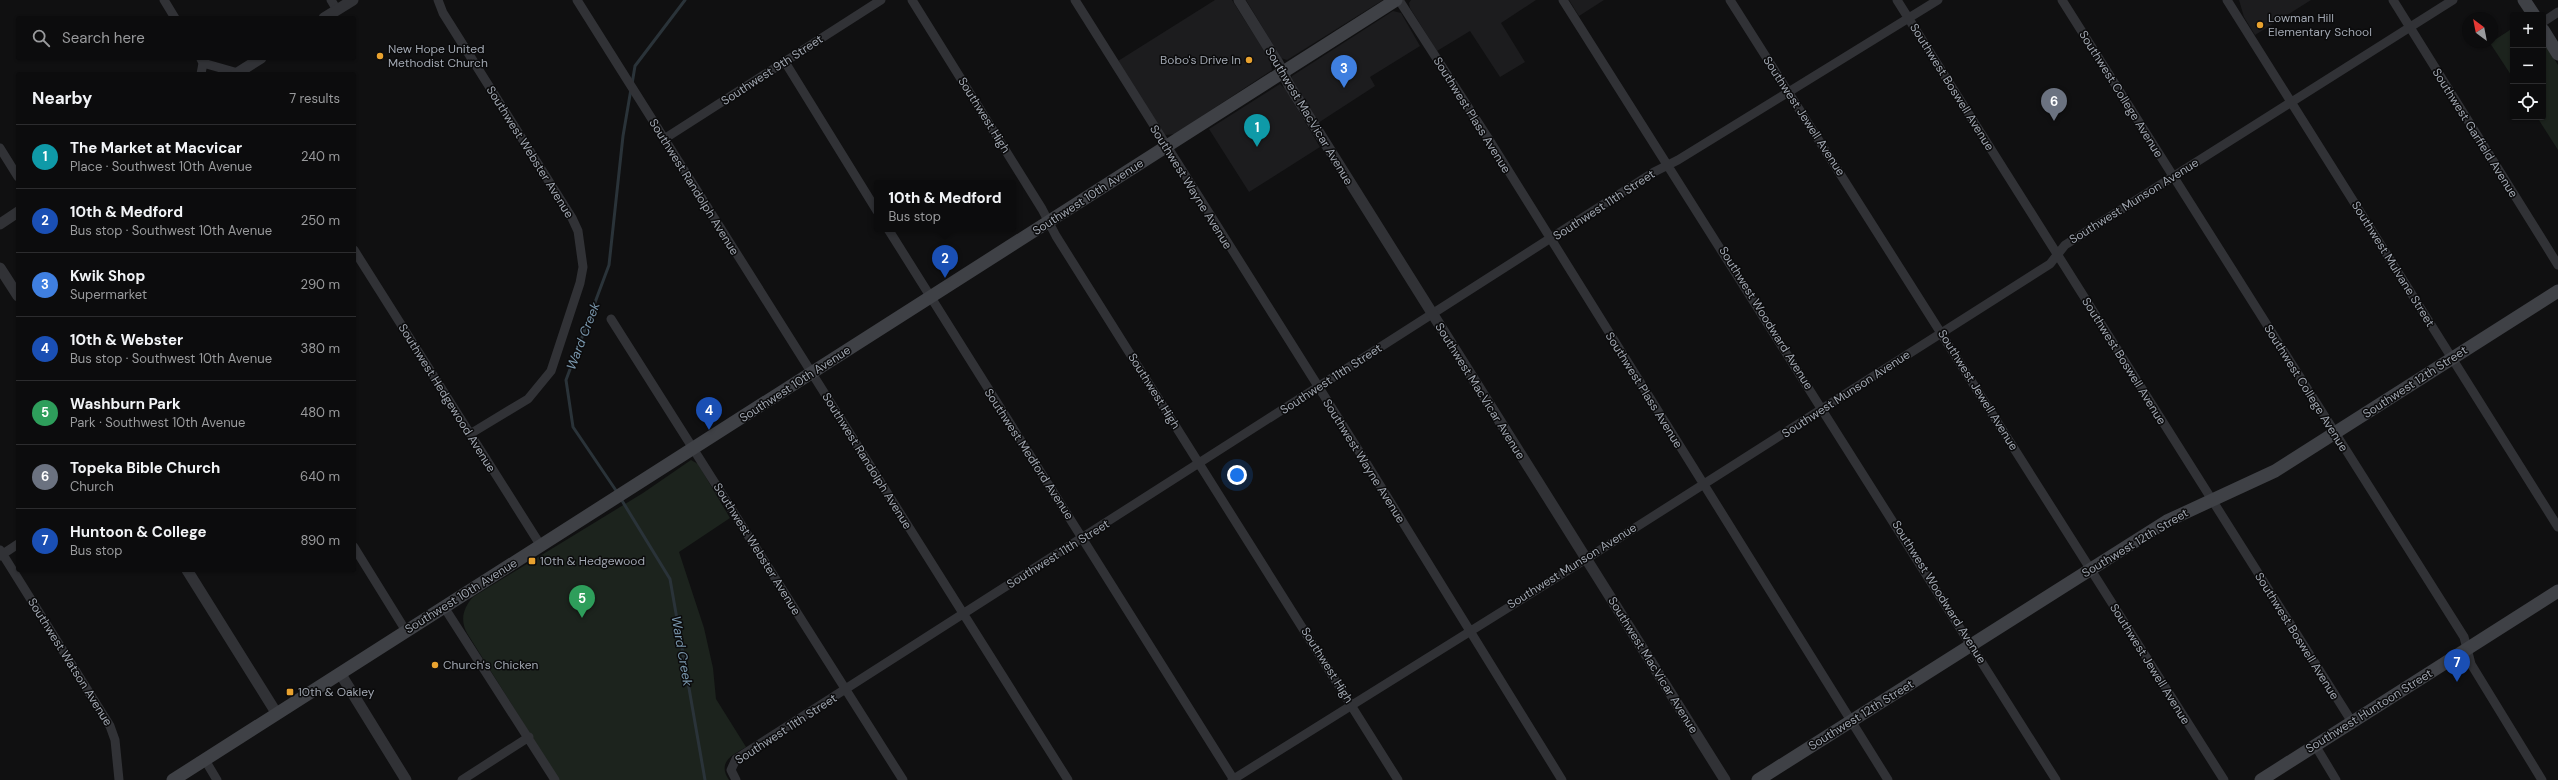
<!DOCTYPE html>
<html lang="en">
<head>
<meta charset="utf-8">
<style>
	body { margin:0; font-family:"DM Sans",sans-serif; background:#1a1a1b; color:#f1f3f6 }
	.controls { position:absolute; right:12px; top:12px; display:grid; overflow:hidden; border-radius:4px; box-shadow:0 1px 3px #0004 }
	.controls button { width:36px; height:36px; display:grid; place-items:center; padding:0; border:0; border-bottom:1px solid #2c2c2e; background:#0c0c0d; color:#f1f3f6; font:20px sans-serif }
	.compass { position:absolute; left:2462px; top:12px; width:36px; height:36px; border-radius:50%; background:#0c0c0d; box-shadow:0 1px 3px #0004; rotate:328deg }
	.you { position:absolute; left:1237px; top:475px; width:14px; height:14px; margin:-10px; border:3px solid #fff; border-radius:50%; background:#1a73e8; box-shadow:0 0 0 6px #1a73e833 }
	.badge { display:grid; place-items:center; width:26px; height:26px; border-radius:50%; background:#ea580c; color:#fff; font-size:13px; font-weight:700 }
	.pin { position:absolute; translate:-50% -33px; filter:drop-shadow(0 1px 2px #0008) }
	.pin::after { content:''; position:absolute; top:21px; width:14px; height:12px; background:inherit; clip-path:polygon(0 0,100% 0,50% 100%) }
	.popup { position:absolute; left:874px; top:180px; width:142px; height:52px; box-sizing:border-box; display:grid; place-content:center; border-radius:4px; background:#0c0c0d; filter:drop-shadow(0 1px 3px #0005); font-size:13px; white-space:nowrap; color:#9a9b9d }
	.popup b { font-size:15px; color:#f1f3f6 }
	.popup::after { content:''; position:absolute; left:50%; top:100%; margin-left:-8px; border:8px solid transparent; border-top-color:#0c0c0d }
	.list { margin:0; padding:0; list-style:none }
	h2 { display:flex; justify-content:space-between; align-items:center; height:52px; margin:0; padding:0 16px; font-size:17px }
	h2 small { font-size:13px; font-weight:400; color:#9a9b9d }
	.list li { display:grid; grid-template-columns:26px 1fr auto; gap:12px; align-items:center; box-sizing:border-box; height:64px; padding:0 16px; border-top:1px solid #2c2c2e }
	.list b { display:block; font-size:15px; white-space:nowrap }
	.list p { margin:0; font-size:13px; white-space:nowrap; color:#9a9b9d }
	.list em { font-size:13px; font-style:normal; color:#9a9b9d }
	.icon { flex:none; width:22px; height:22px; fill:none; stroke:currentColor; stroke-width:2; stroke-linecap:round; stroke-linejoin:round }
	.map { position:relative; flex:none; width:2558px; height:780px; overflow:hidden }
	.search { position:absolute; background:#0c0c0d; box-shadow:0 1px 3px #0004; left:16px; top:16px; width:340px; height:44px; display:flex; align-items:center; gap:10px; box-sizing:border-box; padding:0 14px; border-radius:4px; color:#9a9b9d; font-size:15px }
	.panel { position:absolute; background:#0c0c0d; box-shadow:0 1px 3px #0004; left:16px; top:72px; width:340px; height:500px; border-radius:4px }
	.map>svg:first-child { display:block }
</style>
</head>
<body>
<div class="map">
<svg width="2558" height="780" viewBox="0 0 2558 780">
	<rect width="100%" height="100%" fill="#101011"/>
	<!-- built -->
	<path fill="#1c1c1e" d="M 1215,0 L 1232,0 L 1270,60 L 1272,70 L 1175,134 L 1166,135 L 1162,133 L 1118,61 Z
		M 1246,0 L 1383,0 L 1287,60 L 1281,58 Z
		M 1411,0 L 1536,0 L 1501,23 L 1525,62 L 1500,77 L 1470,31 L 1437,51 L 1410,8 L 1409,3 Z
		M 1569,0 L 1604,0 L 1579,16 Z
		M 2239,0 L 2311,0 L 2255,35 L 2244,17 Z
		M 1393,11 L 1401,13 L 1420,46 L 1370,77 L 1375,86 L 1318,123 L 1292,80 L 1292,76 Z
		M 1280,84 L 1286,90 L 1320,147 L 1249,192 L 1209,129 Z"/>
	<!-- green -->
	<path fill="#1c231d" d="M 2513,28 L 2513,78 L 2490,43 Z
		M 2543,41 L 2558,65 L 2558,150 L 2537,117 L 2543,117 Z
		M 691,460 L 698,464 L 730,518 L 679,552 L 704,628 L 713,668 L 716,699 L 746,747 C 732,755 717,762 729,780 L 559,780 L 467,633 C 460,620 463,608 473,597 L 643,493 Z"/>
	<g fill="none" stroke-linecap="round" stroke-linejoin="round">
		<!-- stream -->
		<path stroke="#2a3339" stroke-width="3" d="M 632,84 L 635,66 L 685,0
			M 617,492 L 573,427 L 566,380 L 609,265 L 623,136 L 631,89
			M 621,499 L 670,579 L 705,780"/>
		<!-- minor -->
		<path stroke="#313236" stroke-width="9" d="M 164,0 L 175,18
			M 331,0 L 337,10
			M 438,0 L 443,13 L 572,218 L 578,231 L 583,267 L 580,283 L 551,371 L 528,399 L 470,434
			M 577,0 L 1068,780
			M 912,0 L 1042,209 L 1056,236 L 1398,780
			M 1075,0 L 1357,448 L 1562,780
			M 1399,0 L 1488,138 L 1888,780
			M 1563,0 L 2056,780
			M 1730,0 L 2224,780
			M 1897,0 L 2352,722
			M 2062,0 L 2464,637 L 2471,664 L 2542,780
			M 2227,0 L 2558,527
			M 2393,0 L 2558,265
			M 2543,22 L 2558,12
			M 201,59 L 203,63 L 201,74
			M 785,62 L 877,211
			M 203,63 L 238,73
			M 664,139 L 881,0
			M 0,148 L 18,177
			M 888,229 L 1234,780
			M 354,250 L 541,546
			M 611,319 L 903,780
			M 354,547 L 406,631
			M 0,550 L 110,726 L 115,740 L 119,780
			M 0,556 L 18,544
			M 444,607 L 555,780
			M 2315,745 L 2336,780
			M 205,760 L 217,780
			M 462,780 L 529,737
			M 736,780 L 731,770 L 736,759 L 1654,172 L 1678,160 L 1938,0
			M 1232,780 L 1586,559 L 2050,264 L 2065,245 L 2453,0"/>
		<!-- tertiary -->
		<path stroke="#313236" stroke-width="11" d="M 1239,0 L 1278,63 L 1289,85 L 1725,780
			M 324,18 L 353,0
			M 236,74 L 261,58
			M 0,224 L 18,212
			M 0,268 L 18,296
			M 187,570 L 277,714
			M 340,673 L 406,780"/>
		<!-- secondary -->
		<path stroke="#3f4146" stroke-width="13" d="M 2524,0 L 2534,15
			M 2543,30 L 2558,54
			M 173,780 L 1396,0
			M 1758,780 L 2167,521 L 2275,471 L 2558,291
			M 2261,780 L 2558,591"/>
	</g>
	<!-- markers -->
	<g fill="#e9a22f" stroke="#0b0b0c" stroke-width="1.5">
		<circle cx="2260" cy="25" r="4"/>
		<circle cx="380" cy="56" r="4"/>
		<circle cx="1249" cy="60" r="4"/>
		<rect x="528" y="557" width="8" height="8" rx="2"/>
		<circle cx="435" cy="665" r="4"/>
		<rect x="286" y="688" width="8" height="8" rx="2"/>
	</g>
	<g text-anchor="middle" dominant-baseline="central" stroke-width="3" stroke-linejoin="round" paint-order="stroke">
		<!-- poi labels -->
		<g font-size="12" fill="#a1a7b1" stroke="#0b0b0c" text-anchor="start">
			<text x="2268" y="18">Lowman Hill<tspan x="2268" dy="14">Elementary School</tspan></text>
			<text x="388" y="49">New Hope United<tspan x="388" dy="14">Methodist Church</tspan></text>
			<text x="1241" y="60" text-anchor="end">Bobo's Drive In</text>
			<text x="540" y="561">10th &amp; Hedgewood</text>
			<text x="443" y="665">Church's Chicken</text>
			<text x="298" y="692">10th &amp; Oakley</text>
		</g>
		<!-- street labels -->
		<g font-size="12" fill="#a1a7b1" stroke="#0b0b0c">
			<text transform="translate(772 70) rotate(-33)">Southwest 9th Street</text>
			<text transform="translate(1952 87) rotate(58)">Southwest Boswell Avenue</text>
			<text transform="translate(2121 94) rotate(58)">Southwest College Avenue</text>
			<text transform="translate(984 115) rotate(58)">Southwest High</text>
			<text transform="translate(1472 115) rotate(58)">Southwest Plass Avenue</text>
			<text transform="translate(1309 116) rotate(59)">Southwest MacVicar Avenue</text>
			<text transform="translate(1804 116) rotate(57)">Southwest Jewell Avenue</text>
			<text transform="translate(2475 133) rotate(58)">Southwest Garfield Avenue</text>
			<text transform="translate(530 152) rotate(58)">Southwest Webster Avenue</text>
			<text transform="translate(694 187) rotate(58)">Southwest Randolph Avenue</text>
			<text transform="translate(1191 187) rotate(58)">Southwest Wayne Avenue</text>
			<text transform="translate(1088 197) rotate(-33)">Southwest 10th Avenue</text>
			<text transform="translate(2134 201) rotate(-32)">Southwest Munson Avenue</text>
			<text transform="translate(1604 205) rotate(-33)">Southwest 11th Street</text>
			<text transform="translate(2393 264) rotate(58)">Southwest Mulvane Street</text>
			<text transform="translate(1766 318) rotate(58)">Southwest Woodward Avenue</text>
			<text transform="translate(2124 361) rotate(58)">Southwest Boswell Avenue</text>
			<text transform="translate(1331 379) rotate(-33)">Southwest 11th Street</text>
			<text transform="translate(2415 382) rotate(-33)">Southwest 12th Street</text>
			<text transform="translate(795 384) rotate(-33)">Southwest 10th Avenue</text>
			<text transform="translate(2306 388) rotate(58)">Southwest College Avenue</text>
			<text transform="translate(1644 390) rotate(58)">Southwest Plass Avenue</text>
			<text transform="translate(1978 390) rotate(58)">Southwest Jewell Avenue</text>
			<text transform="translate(1154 391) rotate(58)">Southwest High</text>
			<text transform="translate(1480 391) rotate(58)">Southwest MacVicar Avenue</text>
			<text transform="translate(1846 394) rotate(-33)">Southwest Munson Avenue</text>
			<text transform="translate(447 398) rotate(58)">Southwest Hedgewood Avenue</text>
			<text transform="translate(1029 454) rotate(57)">Southwest Medford Avenue</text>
			<text transform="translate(867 461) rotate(58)">Southwest Randolph Avenue</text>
			<text transform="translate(1364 461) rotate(58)">Southwest Wayne Avenue</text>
			<text transform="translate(2135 543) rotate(-31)">Southwest 12th Street</text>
			<text transform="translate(757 549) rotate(58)">Southwest Webster Avenue</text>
			<text transform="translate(1058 554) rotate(-32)">Southwest 11th Street</text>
			<text transform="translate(1572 566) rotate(-32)">Southwest Munson Avenue</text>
			<text transform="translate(1939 592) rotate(58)">Southwest Woodward Avenue</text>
			<text transform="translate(461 596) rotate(-32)">Southwest 10th Avenue</text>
			<text transform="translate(2297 636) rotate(58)">Southwest Boswell Avenue</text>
			<text transform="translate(70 662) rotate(58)">Southwest Watson Avenue</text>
			<text transform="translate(2150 664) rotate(58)">Southwest Jewell Avenue</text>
			<text transform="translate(1327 665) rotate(58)">Southwest High</text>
			<text transform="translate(1653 665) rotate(58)">Southwest MacVicar Avenue</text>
			<text transform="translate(2369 711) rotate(-32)">Southwest Huntoon Street</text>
			<text transform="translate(1861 715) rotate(-32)">Southwest 12th Street</text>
			<text transform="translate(786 729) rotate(-33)">Southwest 11th Street</text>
		</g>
		<!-- water labels -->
		<g font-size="13" font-style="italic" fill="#7996ac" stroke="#0b0b0c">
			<text transform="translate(583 336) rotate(-69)">Ward Creek</text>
			<text transform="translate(682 651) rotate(80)">Ward Creek</text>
		</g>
	</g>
</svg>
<div class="controls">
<button>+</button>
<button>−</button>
<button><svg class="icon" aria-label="locate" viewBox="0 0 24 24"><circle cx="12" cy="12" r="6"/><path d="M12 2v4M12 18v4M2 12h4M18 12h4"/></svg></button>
</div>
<svg class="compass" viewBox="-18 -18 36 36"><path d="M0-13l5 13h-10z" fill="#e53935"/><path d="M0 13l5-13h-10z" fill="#9a9b9d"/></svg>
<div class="you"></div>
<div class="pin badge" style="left:1257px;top:147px;background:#0f9aa8">1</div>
<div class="pin badge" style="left:945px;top:278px;background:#1a4fb4">2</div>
<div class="popup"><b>10th &amp; Medford</b>Bus stop</div>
<div class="pin badge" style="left:1344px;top:88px;background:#3f7fe0">3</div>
<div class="pin badge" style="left:709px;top:430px;background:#1a4fb4">4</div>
<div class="pin badge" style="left:582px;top:618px;background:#2e9e5b">5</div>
<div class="pin badge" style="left:2054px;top:121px;background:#6b7280">6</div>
<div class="pin badge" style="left:2457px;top:682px;background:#1a4fb4">7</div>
<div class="search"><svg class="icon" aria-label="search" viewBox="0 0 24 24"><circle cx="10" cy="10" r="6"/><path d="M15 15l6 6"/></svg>Search here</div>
<section class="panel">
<h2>Nearby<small>7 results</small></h2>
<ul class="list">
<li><span class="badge" style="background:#0f9aa8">1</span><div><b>The Market at Macvicar</b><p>Place · Southwest 10th Avenue</p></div><em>240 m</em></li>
<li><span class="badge" style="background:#1a4fb4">2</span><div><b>10th &amp; Medford</b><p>Bus stop · Southwest 10th Avenue</p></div><em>250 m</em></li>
<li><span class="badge" style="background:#3f7fe0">3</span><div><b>Kwik Shop</b><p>Supermarket</p></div><em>290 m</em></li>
<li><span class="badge" style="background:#1a4fb4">4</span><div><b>10th &amp; Webster</b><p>Bus stop · Southwest 10th Avenue</p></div><em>380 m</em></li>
<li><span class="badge" style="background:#2e9e5b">5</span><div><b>Washburn Park</b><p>Park · Southwest 10th Avenue</p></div><em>480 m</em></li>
<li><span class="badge" style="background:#6b7280">6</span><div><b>Topeka Bible Church</b><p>Church</p></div><em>640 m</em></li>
<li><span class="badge" style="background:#1a4fb4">7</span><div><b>Huntoon &amp; College</b><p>Bus stop</p></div><em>890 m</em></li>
</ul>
</section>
</div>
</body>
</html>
